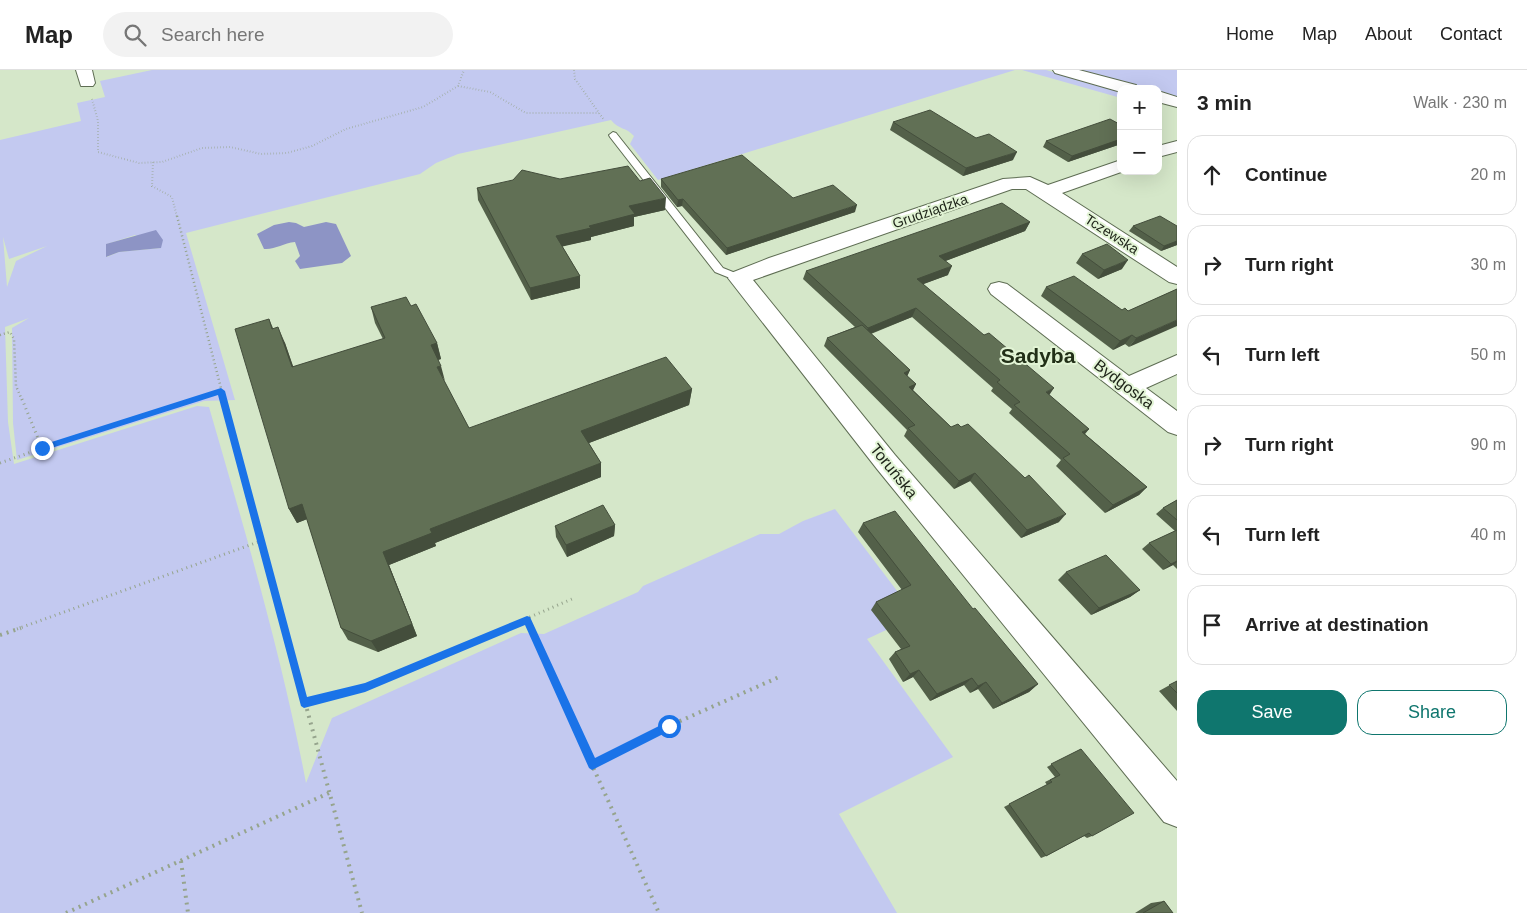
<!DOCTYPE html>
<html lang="en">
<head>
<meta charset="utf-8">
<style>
	body { margin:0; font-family:Arial,sans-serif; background:#f2f2f2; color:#222 }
	.controls { position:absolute; right:15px; top:15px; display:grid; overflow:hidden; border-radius:10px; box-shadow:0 5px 20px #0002 }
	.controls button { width:45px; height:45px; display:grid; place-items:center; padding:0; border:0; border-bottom:1px solid #e0e0e0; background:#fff; color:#222; font:25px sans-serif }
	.stop { position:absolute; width:15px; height:15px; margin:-11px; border:4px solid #1a73e8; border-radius:50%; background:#fff }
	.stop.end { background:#1a73e8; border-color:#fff; box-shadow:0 1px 5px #0008 }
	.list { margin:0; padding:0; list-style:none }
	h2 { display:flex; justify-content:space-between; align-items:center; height:65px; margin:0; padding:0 20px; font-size:21px }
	h2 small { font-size:16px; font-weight:400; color:#767676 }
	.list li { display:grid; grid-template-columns:32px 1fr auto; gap:15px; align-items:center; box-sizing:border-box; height:80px; margin:0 10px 10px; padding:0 10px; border:1px solid #e0e0e0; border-radius:15px }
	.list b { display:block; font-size:19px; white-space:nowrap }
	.list em { font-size:16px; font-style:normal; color:#767676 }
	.actions { display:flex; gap:10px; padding:15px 20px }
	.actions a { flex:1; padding:11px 0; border:1px solid #0f766e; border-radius:15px; text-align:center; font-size:18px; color:#0f766e }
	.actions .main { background:#0f766e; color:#fff }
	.icon { flex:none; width:28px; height:28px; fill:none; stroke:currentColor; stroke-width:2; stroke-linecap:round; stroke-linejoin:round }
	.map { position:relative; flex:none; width:1177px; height:843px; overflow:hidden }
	header { display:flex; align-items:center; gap:30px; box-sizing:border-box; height:70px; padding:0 25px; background:#fff; border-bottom:1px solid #e0e0e0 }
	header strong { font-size:24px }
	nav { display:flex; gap:28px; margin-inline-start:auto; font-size:18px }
	.search { width:350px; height:45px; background:#f2f2f2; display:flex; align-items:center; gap:12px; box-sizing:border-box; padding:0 18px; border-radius:28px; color:#767676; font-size:19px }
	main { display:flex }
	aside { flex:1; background:#fff }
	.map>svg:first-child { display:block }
</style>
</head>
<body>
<header>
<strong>Map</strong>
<div class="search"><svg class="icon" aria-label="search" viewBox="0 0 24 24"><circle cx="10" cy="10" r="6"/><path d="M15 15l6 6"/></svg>Search here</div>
<nav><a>Home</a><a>Map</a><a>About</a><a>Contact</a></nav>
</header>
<main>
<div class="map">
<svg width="1177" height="843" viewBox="0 0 1177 843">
	<rect width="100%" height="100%" fill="#d5e7c9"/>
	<!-- green -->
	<path fill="#c3c9f0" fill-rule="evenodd" d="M 152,0 L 1015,0 L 658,110 L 630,74 L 634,66 C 626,57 619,60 611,50 L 458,84 L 436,93 L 420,104 L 186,163 L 235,330 L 204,331 L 17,390 L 13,353 L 12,258 L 29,248 L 5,257 L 8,352 L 14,394 L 197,336 L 209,337 C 245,461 282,586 306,713 L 332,648 L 521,563 L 544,564 L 638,522 L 643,516 L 760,464 L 779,464 L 803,451 L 835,439 L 916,546 L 867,569 L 953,687 L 839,744 L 897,843 L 0,843 L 0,70 L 81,51 L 77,33 L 105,27 L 100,11 ZM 135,165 L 161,178 L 119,182 L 107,187 L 107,174 ZM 3,167 L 9,189 L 47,176 L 16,191 L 7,217 Z
		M 1022,0 L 1046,0 L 1121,21 L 1121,28 Z
		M 1076,0 L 1177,0 L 1177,27 L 1158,22 L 1158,19 L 1145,19 Z"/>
	<!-- water -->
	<path fill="#8d94c5" d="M 289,152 L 296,153 L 304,157 L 326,152 L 336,154 L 351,186 L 342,193 L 300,199 L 295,191 L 300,186 L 295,172 C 283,173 275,180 264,179 L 257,164 L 274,155 Z
		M 156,160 L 163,170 L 161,178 L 119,182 L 106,187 L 106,174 Z"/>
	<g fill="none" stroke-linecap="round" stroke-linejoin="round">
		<!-- lane casing -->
		<g stroke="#5e6d53" stroke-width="2">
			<path id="lane" d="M 613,62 L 616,63 L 723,198 L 743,206 L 744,208 L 743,210 L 735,210 L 715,202 L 610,67 L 609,65 Z"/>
		</g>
		<!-- street casing -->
		<g stroke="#5e6d53" stroke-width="2">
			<path id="street" d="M 76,0 L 92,0 L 95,13 L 93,16 L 81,16 Z
				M 1053,0 L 1079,0 L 1136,15 L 1138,19 L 1121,19 L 1121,22 L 1055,3 Z
				M 1158,21 L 1177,27 L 1177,37 L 1158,32 Z
				M 1177,71 L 1177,82 L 1158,87 L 1158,76 Z
				M 1121,90 L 1121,101 L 1124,101 L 1062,123 L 1177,197 L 1177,214 L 1169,212 L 1026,119 L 1012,119 L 753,210 L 895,385 L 1177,711 L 1177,757 L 1164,752 L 877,399 L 728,208 L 731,203 L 769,188 L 1003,109 L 1030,107 L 1048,115 Z
				M 999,212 L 1007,214 L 1129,306 L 1177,285 L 1177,304 L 1146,318 L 1177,341 L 1177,365 L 1168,362 L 991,224 L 988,219 L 991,214 Z"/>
		</g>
		<!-- path-far3 -->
		<path stroke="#96a48d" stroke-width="2" stroke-dasharray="0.5 2.5" stroke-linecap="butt" d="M 574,0 L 575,9 L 604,50
			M 458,16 L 490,22 L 526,43 L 599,43
			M 92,29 L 98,51 L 98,82 L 139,93 L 162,92 L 202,78 L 230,77 L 261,84 L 287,83 L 312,76 L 346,59 L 423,37 L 458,16 L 464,0
			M 153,92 L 152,116 L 172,127 L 177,147"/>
		<!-- path-far2 -->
		<path stroke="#96a48d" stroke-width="2.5" stroke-dasharray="1 3" stroke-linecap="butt" d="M 177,146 L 224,330
			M 0,265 L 10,262 L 14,269 L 16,316 L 22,330
			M 191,330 L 221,321"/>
		<!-- path-far1 -->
		<path stroke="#96a48d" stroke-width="3" stroke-dasharray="1 4" stroke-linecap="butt" d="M 22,329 L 42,378
			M 223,329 L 285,559
			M 0,393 L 77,366 L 195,329
			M 527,550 L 531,559
			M 17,559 L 261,471
			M 502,559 L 572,529"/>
		<!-- path -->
		<path stroke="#96a48d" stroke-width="4" stroke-dasharray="2 5" stroke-linecap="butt" d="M 285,558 L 362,843
			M 530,558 L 659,843
			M 0,565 L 21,558
			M 304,633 L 365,617 L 505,558
			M 592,695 L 669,656 L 779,607
			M 181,791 L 188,843
			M 66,843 L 329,723"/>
		<!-- lane -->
		<use href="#lane" fill="#fff" fill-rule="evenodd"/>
		<!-- street -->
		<use href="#street" fill="#fff" fill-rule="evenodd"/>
	</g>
	<!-- wall -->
	<path fill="#536049" d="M 893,52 L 976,68 L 1013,90 L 963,106 L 890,60 Z
		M 1121,55 L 1121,74 L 1068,92 L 1043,77 L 1046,71 Z
		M 661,109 L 793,128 L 855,142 L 726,185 L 682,136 L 677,137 L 661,117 Z
		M 640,111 L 665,140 L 634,147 L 634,156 L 591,167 L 591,170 L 562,176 L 580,206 L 580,218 L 531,230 L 478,130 L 477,118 Z
		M 1030,152 L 1025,161 L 945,191 L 948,205 L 923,214 L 1049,325 L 1089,359 L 1085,364 L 1147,417 L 1139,425 L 1105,443 L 1056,396 L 1061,390 L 1009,343 L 1012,339 L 991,321 L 993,318 L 912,247 L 871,264 L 910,300 L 907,306 L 916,314 L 913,320 L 951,357 L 1059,452 L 1021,468 L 970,411 L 954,419 L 904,366 L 907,360 L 824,276 L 827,268 L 855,257 L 803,209 L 806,201 Z
		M 1133,156 L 1177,156 L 1177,175 L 1161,181 L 1129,161 Z
		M 1082,184 L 1122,199 L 1098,209 L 1076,193 Z
		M 1046,217 L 1122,240 L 1128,241 L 1177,219 L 1129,277 L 1125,274 L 1113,280 L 1041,226 Z
		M 411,236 L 437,273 L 441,289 L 438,290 L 444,311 L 469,358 L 692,319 L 689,335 L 589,373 L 601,393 L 601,407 L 435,473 L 436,476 L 389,495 L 417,566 L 378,582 L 348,570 L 341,558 L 307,449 L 297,453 L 289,439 L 269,249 L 273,258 L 285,273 L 293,297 L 383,269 L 375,253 L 371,237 Z
		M 1177,430 L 1177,499 L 1173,495 L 1163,500 L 1142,479 L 1149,473 L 1175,461 L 1156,444 L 1163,438 Z
		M 863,453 L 973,539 L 1038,614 L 1029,622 L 993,639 L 978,619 L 970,623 L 964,615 L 930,631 L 913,607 L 903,612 L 889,589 L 895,582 L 901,579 L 871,540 L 876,532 L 902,520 L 858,462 Z
		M 615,455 L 614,466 L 567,487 L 556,467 L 555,456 Z
		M 1066,502 L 1140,520 L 1130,527 L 1091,545 L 1058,510 Z
		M 1177,611 L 1177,641 L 1159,621 Z
		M 1081,679 L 1092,766 L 1087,768 L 1084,766 L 1046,786 L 1041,788 L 1004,737 L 1047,715 L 1045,712 L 1055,707 L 1047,697 Z
		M 1164,831 L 1173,843 L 1135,843 L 1151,833 Z"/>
	<!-- shaded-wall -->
	<path fill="#444e3c" d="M 1121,69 L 1121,74 L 1068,92 L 1072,86 Z
		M 1017,82 L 1013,90 L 963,106 L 966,98 Z
		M 666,128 L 665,140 L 634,147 L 634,156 L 591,167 L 591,170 L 556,178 L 556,166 L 589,156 L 629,136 Z
		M 683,129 L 682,136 L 677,137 L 678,130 Z
		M 857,135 L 855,142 L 726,185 L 727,178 Z
		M 1030,152 L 1025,161 L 935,195 L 939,186 Z
		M 1177,171 L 1177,175 L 1161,181 L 1164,176 Z
		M 1128,190 L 1122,199 L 1098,209 L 1104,200 Z
		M 952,196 L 948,205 L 913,218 L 917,209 Z
		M 580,206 L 580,218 L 531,230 L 530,218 Z
		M 916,238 L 912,247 L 864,266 L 868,258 Z
		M 1177,250 L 1177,256 L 1129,277 L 1136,268 Z
		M 278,257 L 285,273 L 299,313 L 292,297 Z
		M 1132,265 L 1125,274 L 1113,280 L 1120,271 Z
		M 437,273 L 441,289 L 434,291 L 431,275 Z
		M 441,296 L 445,311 L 437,297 Z
		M 910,300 L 906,309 L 904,303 Z
		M 916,314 L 912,322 L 909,317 Z
		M 1054,318 L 1048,327 L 1046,322 Z
		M 692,319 L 689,335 L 581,376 L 581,361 Z
		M 1089,359 L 1082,367 L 1082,362 Z
		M 601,393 L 601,407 L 435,473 L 436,476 L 389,495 L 417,566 L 378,582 L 371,571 L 383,482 L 430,459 Z
		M 975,403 L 970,411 L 954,419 L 959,411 Z
		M 1147,417 L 1139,425 L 1105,443 L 1113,435 Z
		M 302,434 L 310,448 L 297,453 L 289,439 Z
		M 1066,444 L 1059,452 L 1021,468 L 1027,460 Z
		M 615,455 L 614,466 L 567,487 L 566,475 Z
		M 1177,491 L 1177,492 L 1173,495 L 1163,500 L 1171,494 Z
		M 1140,520 L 1130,527 L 1091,545 L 1099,538 Z
		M 919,600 L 913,607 L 903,612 L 910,604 Z
		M 972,608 L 964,615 L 930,631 L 937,624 Z
		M 986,612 L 978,619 L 970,623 L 978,616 Z
		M 1038,614 L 1029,622 L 993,639 L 1002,633 Z"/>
	<!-- building -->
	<path fill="#617055" stroke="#444e3c" d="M 930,40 L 976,68 L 989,64 L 1017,82 L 966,98 L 893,52 Z
		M 1110,49 L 1121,55 L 1121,69 L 1072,86 L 1046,71 Z
		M 742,85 L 793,128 L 833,115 L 857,135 L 727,178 L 683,129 L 678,130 L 661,109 Z
		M 628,96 L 640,111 L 650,108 L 666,128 L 629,136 L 635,144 L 589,156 L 591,158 L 556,166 L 580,206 L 530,218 L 477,118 L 513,110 L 522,100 L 560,109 Z
		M 1002,133 L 1030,152 L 939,186 L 952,196 L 917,209 L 984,265 L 989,263 L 1054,318 L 1046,322 L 1089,359 L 1082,362 L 1147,417 L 1113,435 L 1063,388 L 1070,384 L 1014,335 L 1020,332 L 997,312 L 1000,310 L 916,238 L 868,258 L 806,201 Z
		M 1160,146 L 1177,156 L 1177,171 L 1164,176 L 1133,156 Z
		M 1107,174 L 1128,190 L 1104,200 L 1082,184 Z
		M 1074,206 L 1122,240 L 1125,238 L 1128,241 L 1177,219 L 1177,250 L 1136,268 L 1132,265 L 1120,271 L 1046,217 Z
		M 406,227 L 411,236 L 416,234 L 437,273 L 431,275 L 441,296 L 437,297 L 469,358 L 666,287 L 692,319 L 581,361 L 601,393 L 430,459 L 432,463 L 383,482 L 412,554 L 371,571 L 341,558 L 302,434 L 289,439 L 235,259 L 269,249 L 272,259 L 278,257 L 292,297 L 385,268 L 371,237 Z
		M 862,255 L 910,300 L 904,303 L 916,314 L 909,317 L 951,357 L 958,354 L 961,357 L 968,354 L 1025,408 L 1029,405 L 1066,444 L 1027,460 L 975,403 L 959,411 L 908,358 L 915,355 L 827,268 Z
		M 1177,430 L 1177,450 L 1163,438 Z
		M 603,435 L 615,455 L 566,475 L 555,456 Z
		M 895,441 L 973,539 L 975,538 L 1038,614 L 1002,633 L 986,612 L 978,616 L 972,608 L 937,624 L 919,600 L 910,604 L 895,582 L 910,576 L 876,532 L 911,515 L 863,453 Z
		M 1177,460 L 1177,491 L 1171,494 L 1149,473 Z
		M 1106,485 L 1140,520 L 1099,538 L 1066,502 Z
		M 1177,611 L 1177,623 L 1169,615 Z
		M 1081,679 L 1134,743 L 1092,766 L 1089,763 L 1046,786 L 1009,734 L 1052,712 L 1050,710 L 1060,705 L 1051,694 Z
		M 1164,831 L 1173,843 L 1143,843 Z"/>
	<!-- route -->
	<path fill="#1a73e8" d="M 221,318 L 225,321 L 307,627 L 365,613 L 527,546 L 530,547 L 595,688 L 669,651 L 674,656 L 673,659 L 596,698 L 592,700 L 589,698 L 525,555 L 365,622 L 304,638 L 301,636 L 218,325 L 42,381 L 38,378 L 39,376 Z"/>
	<g text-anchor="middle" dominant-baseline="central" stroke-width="4" stroke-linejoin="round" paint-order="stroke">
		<!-- far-street labels -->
		<g font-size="14" fill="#1d2318" stroke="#e2f4d5">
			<text transform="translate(930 141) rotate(-19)">Grudziądzka</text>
			<text transform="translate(1112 164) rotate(33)">Tczewska</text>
		</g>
		<!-- street labels -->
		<g font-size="16" fill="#1d2318" stroke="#e2f4d5">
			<text transform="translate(1124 314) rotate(37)">Bydgoska</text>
			<text transform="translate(894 401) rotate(51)">Toruńska</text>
		</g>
		<!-- district labels -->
		<g font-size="21" font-weight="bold" fill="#223018" stroke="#e2f4d5">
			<text x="1038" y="285">Sadyba</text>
		</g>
	</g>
</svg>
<div class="controls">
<button>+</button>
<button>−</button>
</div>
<div class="stop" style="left:669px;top:656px"></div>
<div class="stop end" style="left:42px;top:378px"></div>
</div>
<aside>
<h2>3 min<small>Walk · 230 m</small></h2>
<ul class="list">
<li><svg class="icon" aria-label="ahead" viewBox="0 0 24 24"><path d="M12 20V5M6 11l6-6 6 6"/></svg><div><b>Continue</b></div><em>20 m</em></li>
<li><svg class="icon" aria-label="right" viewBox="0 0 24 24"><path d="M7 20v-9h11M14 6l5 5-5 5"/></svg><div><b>Turn right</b></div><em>30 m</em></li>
<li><svg class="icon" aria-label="left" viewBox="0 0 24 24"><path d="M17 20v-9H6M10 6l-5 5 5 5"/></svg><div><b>Turn left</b></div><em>50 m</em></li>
<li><svg class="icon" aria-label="right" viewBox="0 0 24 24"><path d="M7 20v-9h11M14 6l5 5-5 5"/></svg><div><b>Turn right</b></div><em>90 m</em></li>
<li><svg class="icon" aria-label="left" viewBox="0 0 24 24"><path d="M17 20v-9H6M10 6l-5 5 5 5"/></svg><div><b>Turn left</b></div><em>40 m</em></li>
<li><svg class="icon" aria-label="arrive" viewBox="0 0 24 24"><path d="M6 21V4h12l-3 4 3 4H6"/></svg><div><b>Arrive at destination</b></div></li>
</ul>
<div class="actions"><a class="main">Save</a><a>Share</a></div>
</aside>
</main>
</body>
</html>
